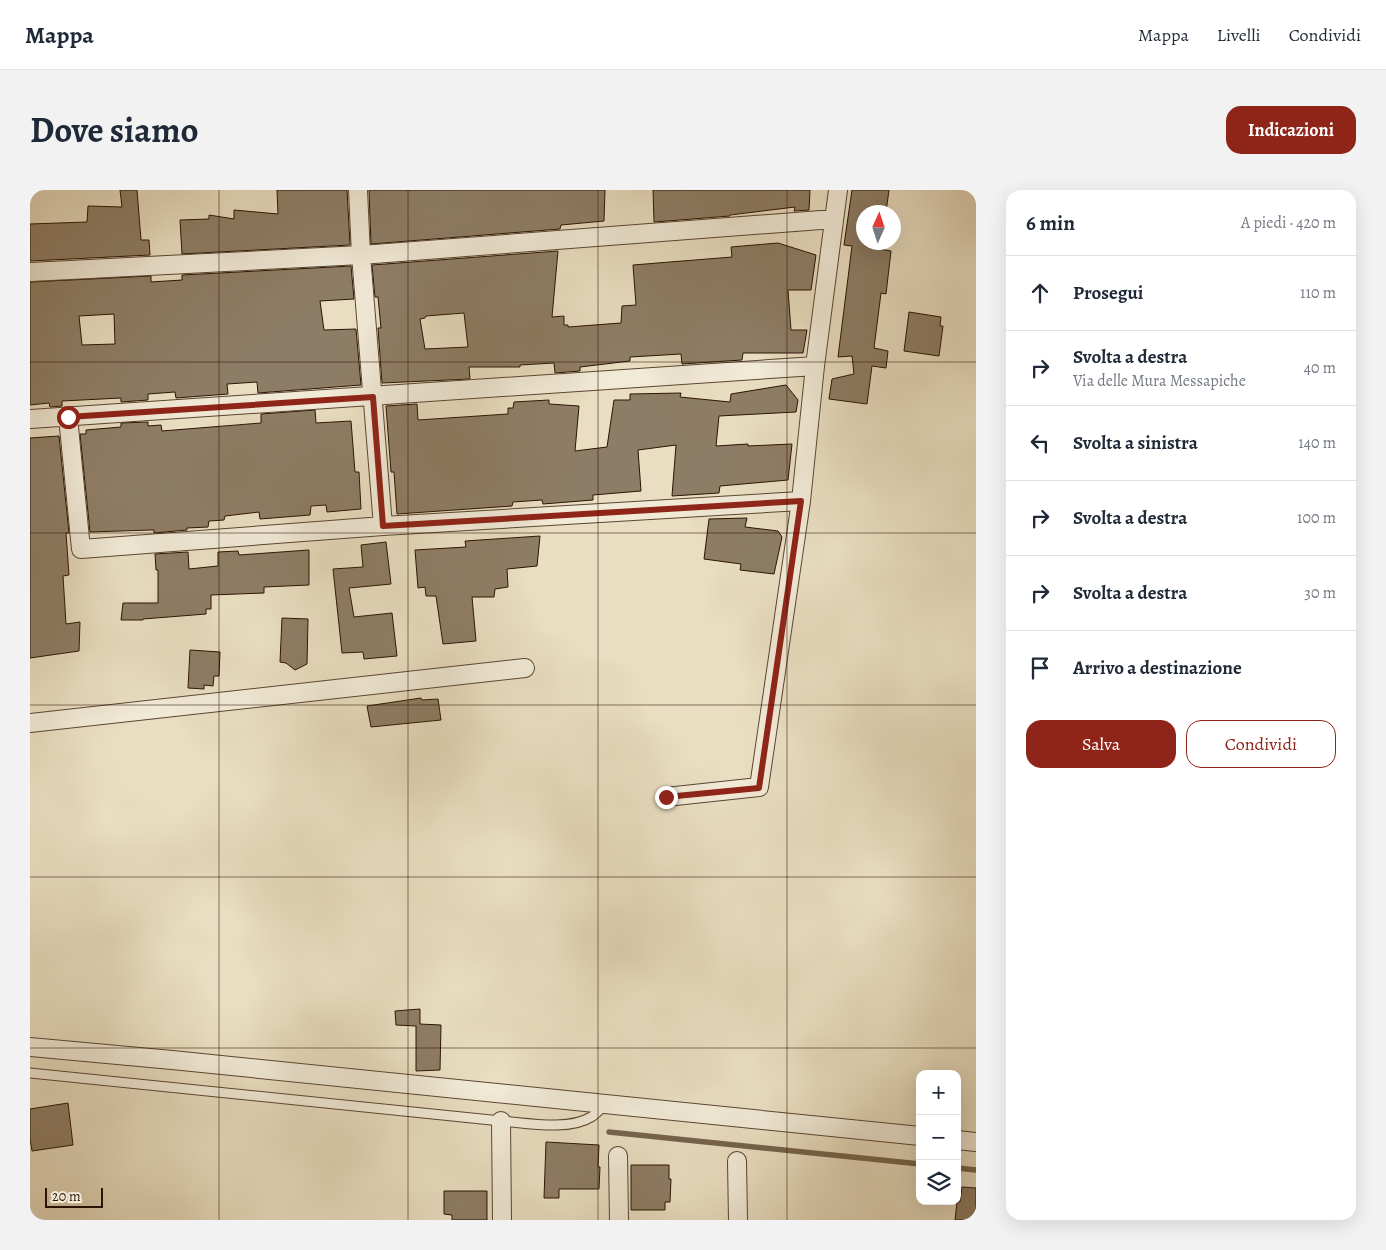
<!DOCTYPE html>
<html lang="it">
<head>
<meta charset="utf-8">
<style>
	body { margin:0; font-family:Alegreya,serif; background:#f2f2f3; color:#1f2937 }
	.controls { position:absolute; right:15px; bottom:15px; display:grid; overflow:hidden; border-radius:10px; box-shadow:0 5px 20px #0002 }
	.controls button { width:45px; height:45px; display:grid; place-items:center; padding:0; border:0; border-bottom:1px solid #e0e1e3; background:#fff; color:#1f2937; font:25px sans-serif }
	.compass { position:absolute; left:826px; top:15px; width:45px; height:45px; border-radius:50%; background:#fff; box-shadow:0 5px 20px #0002; rotate:3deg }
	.scale { position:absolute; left:15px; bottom:12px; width:58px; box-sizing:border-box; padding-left:5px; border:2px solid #2b1403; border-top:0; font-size:14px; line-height:18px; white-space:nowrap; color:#2b1403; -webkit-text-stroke:4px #f1ead7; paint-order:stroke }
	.stop { position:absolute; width:15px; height:15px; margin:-11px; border:4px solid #8f2418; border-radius:50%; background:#fff }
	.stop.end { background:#8f2418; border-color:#fff; box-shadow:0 1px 5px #0008 }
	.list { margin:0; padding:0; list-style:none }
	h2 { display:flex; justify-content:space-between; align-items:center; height:65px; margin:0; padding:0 20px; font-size:21px }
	h2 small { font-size:16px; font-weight:400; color:#747a83 }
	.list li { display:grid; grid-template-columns:32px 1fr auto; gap:15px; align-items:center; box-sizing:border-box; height:75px; padding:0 20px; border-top:1px solid #e0e1e3 }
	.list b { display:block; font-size:19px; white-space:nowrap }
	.list p { margin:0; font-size:16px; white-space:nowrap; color:#747a83 }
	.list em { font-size:16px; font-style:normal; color:#747a83 }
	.actions { display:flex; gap:10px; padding:15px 20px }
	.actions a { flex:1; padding:11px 0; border:1px solid #8f2418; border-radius:15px; text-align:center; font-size:18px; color:#8f2418 }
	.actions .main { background:#8f2418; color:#fff }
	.icon { flex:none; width:28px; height:28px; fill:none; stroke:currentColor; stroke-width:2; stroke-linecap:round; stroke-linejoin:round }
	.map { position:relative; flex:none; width:946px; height:1030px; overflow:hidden; border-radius:15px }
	header { display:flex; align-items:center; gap:30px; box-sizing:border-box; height:70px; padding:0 25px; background:#fff; border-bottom:1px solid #e0e1e3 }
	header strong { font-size:24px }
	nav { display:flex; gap:28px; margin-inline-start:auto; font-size:18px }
	.intro { display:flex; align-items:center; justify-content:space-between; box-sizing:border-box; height:120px; padding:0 30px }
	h1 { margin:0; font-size:35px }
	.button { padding:12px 22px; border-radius:15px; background:#8f2418; color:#fff; font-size:18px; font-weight:700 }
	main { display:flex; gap:30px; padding:0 30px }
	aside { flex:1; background:#fff; border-radius:15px; box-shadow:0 5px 20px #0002 }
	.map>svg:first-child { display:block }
</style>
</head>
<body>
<header>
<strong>Mappa</strong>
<nav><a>Mappa</a><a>Livelli</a><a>Condividi</a></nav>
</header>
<div class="intro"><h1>Dove siamo</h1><a class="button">Indicazioni</a></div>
<main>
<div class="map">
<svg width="946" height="1030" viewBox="0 0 946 1030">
	<rect width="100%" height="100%" fill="#e9dec1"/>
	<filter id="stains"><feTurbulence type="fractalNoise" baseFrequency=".004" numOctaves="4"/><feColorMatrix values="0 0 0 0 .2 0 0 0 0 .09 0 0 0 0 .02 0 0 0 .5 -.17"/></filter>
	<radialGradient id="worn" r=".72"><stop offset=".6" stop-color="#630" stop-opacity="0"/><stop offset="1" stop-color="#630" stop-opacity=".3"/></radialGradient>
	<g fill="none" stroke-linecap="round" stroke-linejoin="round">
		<!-- stream -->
		<path stroke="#76644e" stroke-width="5.5" d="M 579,942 L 890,974
			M 927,978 L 946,980"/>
	</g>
	<!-- building -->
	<path fill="#8e7d66" stroke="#2b1403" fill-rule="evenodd" d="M 90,0 L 107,0 L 111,50 L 119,50 L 120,65 L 0,71 L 0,34 L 57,32 L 58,16 L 92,17 Z
		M 247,0 L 317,0 L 320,55 L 152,64 L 150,30 L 179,29 L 179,25 L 204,29 L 204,20 L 248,24 Z
		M 339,0 L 575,0 L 574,31 L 531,35 L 530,39 L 341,54 Z
		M 623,0 L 780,0 L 779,20 L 764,21 L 765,17 L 700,25 L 700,26 L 624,32 Z
		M 822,0 L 859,0 L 856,22 L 834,22 L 834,52 L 843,52 L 842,58 L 861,61 L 856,104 L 851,103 L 844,158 L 858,161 L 856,178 L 842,176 L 837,214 L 799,209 L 802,189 L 824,184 L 822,166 L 808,167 L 822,56 L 814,55 Z
		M 748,53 L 786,65 L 781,100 L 758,100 L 761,140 L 777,140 L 773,163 L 713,163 L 712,170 L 652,174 L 651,164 L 600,167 L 600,171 L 550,177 L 550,181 L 525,183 L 524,173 L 490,175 L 490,177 L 439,177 L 440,189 L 352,193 L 348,138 L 351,138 L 348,107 L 345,107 L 342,75 L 528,61 L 522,127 L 534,126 L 534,135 L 538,135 L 538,137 L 591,133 L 592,116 L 606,115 L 603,75 L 702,67 L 701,57 ZM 434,123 L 438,157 L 395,159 L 390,129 L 395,128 L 396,126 Z
		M 321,76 L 324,109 L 290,111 L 294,140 L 326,139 L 331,195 L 228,203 L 227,192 L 197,194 L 198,204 L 146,208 L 145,202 L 118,204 L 118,210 L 91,212 L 91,208 L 32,211 L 32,216 L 20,217 L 19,213 L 0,215 L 0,92 L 121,86 L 121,92 L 152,90 L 152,85 ZM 84,124 L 85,154 L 52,155 L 49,126 Z
		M 879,122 L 911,127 L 910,136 L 913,136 L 909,166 L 874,161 Z
		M 756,195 L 768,210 L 766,222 L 689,226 L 686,256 L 718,254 L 718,256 L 762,254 L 758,290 L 690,296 L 689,303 L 642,306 L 646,255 L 608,260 L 611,301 L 563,305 L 563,310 L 513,314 L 512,310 L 483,312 L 482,316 L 367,324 L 364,282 L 361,282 L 356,216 L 387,214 L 388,230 L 478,224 L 478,218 L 483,218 L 484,212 L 519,210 L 519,214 L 549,216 L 545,261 L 577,257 L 584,210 L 600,210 L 600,204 L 651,203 L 650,207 L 700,212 L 701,204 Z
		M 285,220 L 286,233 L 321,231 L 325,282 L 329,282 L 331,319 L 297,322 L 296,315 L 281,316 L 280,325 L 230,329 L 229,322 L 195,326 L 194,330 L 179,331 L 178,337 L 157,338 L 157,340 L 124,343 L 124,340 L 121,340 L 60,342 L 50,244 L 56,244 L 56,240 L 91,237 L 91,233 L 118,232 L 118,236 L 131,235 L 132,241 L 231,233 L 231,224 Z
		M 29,246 L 39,343 L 36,343 L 39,385 L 33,386 L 36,434 L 50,432 L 49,461 L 0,468 L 0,248 Z
		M 717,328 L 715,337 L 748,341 L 752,347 L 744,384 L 710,380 L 711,374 L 674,369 L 679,329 Z
		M 510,346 L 507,376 L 477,379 L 478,397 L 465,399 L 464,407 L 442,407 L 446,451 L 413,454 L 406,406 L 396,406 L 395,397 L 388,398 L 385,360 L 436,357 L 435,351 Z
		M 356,352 L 361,394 L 319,398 L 324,427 L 362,423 L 367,466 L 334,469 L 333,462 L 312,463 L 303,379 L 333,377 L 331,355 Z
		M 279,360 L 279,395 L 234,397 L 234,403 L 181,405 L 181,419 L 176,419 L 176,424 L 113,429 L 113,430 L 91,430 L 93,413 L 128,413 L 128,380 L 126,380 L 125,364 L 158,362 L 159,379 L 188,376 L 188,362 L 208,361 L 209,365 Z
		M 252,428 L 278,429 L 277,474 L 265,480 L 256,473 L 250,472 Z
		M 160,460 L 190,462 L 189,486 L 184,486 L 183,496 L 174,495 L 174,499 L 158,498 Z
		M 391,508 L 392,510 L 408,509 L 411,530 L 341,537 L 337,516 Z
		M 390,819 L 390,834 L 411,835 L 410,880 L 386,881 L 386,836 L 366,835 L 365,821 Z
		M 38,913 L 43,955 L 2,961 L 0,949 L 0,919 Z
		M 516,952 L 569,955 L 568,977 L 570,977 L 569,999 L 529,999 L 529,1008 L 514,1008 Z
		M 601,975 L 639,975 L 639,989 L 641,989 L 640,1012 L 635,1012 L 635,1020 L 601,1020 Z
		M 932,997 L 946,998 L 946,1030 L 925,1030 L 927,1012 L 930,1012 Z
		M 414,1001 L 457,1001 L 457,1030 L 422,1030 L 422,1025 L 414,1024 Z"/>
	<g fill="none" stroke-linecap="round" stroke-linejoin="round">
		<!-- service casing -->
		<g stroke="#5a4632" stroke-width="11">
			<path id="service" d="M 0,883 L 471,931 C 497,933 539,941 561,927 C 566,924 571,918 576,914"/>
		</g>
		<!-- minor casing -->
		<g stroke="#5a4632" stroke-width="20">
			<path id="minor" d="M 328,0 L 331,65 L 353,336
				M 1,82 L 331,65 L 804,29
				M 38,227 L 51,359 L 353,336 L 771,311
				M 0,229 L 785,176
				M 0,533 L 495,478
				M 636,607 L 729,597 L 771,311 L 785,176 L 808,0
				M 0,857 L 142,870 L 890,946
				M 471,931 L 472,1030
				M 927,950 L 946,952
				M 588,966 L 589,1030
				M 707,971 L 708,1030"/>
		</g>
		<!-- service -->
		<use href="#service" stroke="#f1ead7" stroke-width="9"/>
		<!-- minor -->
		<use href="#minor" stroke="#f1ead7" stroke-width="18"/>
	</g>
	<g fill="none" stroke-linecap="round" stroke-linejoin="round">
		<!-- route -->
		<path stroke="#8f2418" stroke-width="6" d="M 38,227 L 343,207 L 353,336 L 771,311 L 729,598 L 636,607"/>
	</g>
	<!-- grid -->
	<path fill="none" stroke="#2b1403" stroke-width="1" stroke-opacity="0.55" d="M 189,0 L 189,1030M 378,0 L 378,1030M 568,0 L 568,1030M 757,0 L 757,1030M 0,172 L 946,172M 0,343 L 946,343M 0,515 L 946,515M 0,687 L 946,687M 0,858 L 946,858"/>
	<rect width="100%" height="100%" filter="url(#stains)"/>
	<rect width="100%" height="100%" fill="url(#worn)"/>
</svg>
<div class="controls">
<button>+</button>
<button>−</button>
<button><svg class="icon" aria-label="layers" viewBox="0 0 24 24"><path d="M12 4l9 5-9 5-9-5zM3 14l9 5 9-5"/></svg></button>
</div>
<svg class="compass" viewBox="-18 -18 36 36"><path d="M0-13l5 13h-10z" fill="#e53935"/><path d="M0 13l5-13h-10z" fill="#747a83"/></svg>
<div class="scale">20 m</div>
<div class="stop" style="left:38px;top:227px"></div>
<div class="stop end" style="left:636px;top:607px"></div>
</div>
<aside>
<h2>6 min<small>A piedi · 420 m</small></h2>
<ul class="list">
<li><svg class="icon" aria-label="ahead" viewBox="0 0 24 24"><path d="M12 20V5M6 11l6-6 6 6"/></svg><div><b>Prosegui</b></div><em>110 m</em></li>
<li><svg class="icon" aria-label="right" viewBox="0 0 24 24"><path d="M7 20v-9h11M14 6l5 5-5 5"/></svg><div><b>Svolta a destra</b><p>Via delle Mura Messapiche</p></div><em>40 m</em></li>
<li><svg class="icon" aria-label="left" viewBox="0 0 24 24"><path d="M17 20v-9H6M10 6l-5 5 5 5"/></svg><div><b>Svolta a sinistra</b></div><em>140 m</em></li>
<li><svg class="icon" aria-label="right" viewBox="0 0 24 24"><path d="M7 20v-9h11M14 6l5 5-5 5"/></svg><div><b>Svolta a destra</b></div><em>100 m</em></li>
<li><svg class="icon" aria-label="right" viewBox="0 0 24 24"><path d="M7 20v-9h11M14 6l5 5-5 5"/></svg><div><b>Svolta a destra</b></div><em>30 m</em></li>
<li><svg class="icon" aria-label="arrive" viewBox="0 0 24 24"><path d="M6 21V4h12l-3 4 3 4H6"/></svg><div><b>Arrivo a destinazione</b></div></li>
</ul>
<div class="actions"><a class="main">Salva</a><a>Condividi</a></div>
</aside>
</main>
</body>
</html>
